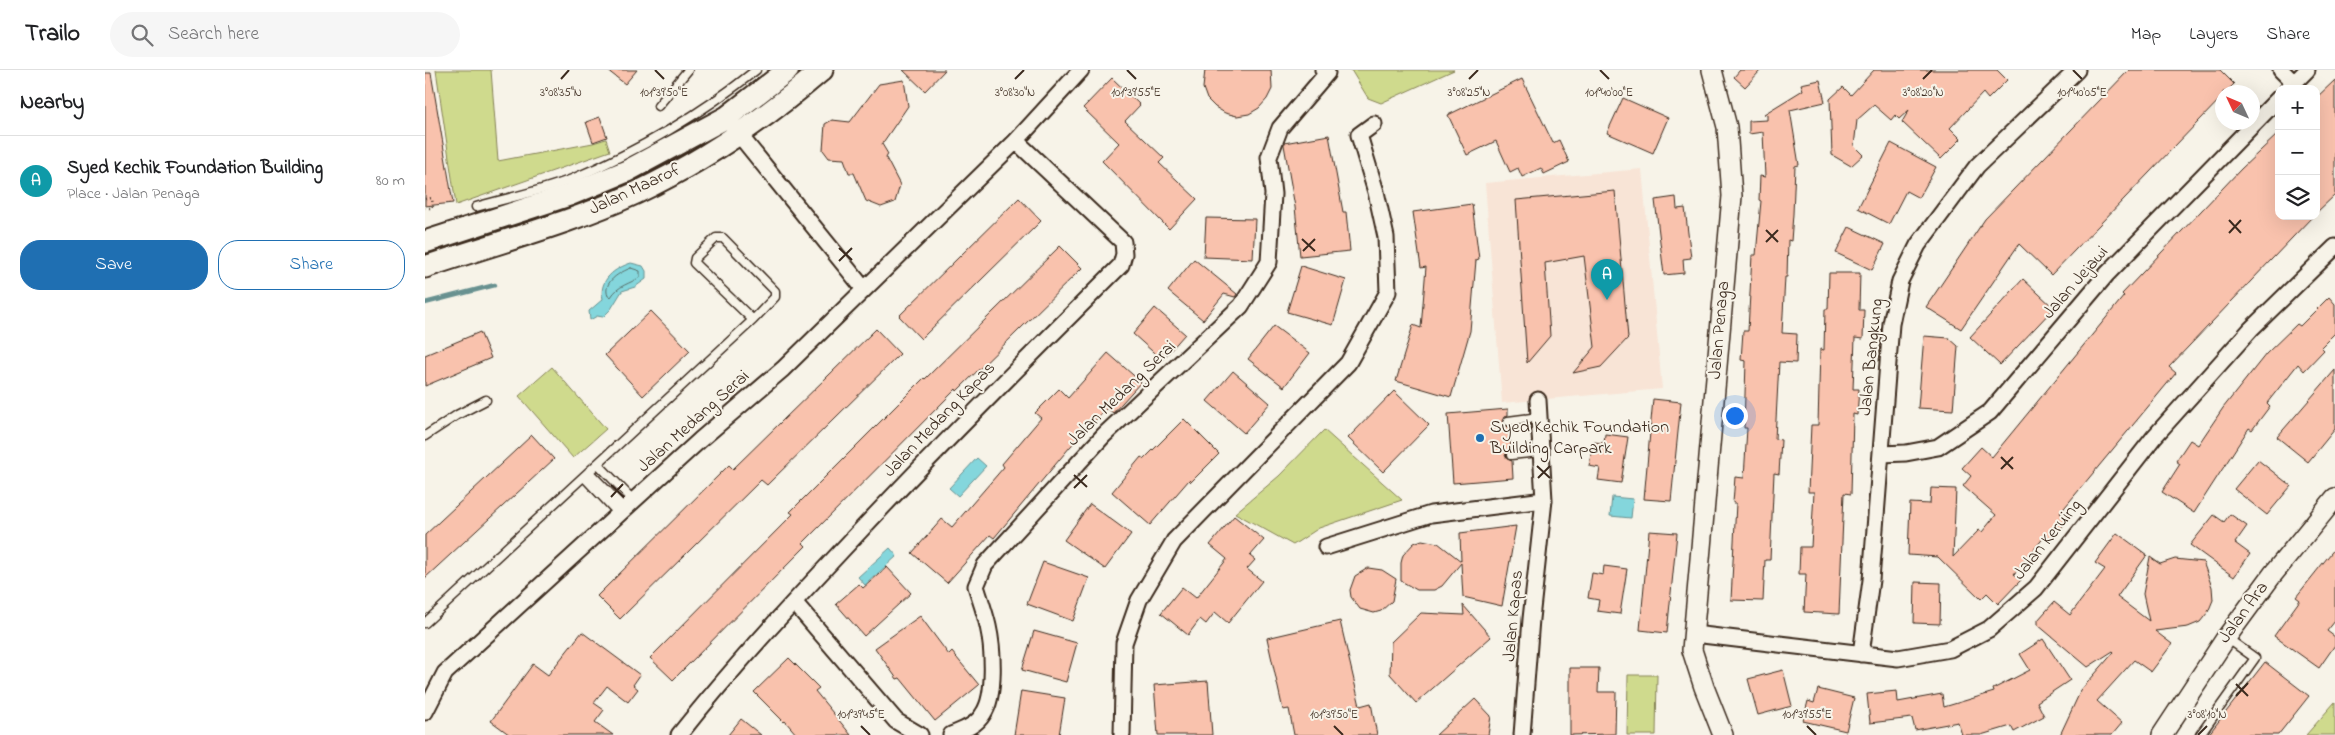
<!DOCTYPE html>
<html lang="en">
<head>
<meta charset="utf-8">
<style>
	body { margin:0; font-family:"Indie Flower",sans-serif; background:#f6f6f6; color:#202124 }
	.controls { position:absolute; right:15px; top:15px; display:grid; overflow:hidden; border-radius:10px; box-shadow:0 5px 20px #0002 }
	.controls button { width:45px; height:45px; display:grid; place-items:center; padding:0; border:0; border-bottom:1px solid #e0e0e0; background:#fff; color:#202124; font:25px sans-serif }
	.compass { position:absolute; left:1790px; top:15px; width:45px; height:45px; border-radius:50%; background:#fff; box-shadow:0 5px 20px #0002; rotate:314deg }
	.you { position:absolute; left:1309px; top:345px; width:18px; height:18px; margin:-12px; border:4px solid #fff; border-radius:50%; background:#1a73e8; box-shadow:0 0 0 8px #1a73e833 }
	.badge { display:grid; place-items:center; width:32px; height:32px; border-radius:50%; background:#1f6fb2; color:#fff; font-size:16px; font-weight:700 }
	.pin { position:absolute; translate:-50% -41px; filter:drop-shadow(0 1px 2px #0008) }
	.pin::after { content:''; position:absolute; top:26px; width:18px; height:15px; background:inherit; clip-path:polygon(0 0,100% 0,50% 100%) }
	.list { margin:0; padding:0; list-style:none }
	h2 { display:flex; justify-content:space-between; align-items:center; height:65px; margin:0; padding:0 20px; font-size:21px }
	h2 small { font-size:16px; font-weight:400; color:#757577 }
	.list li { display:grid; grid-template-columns:32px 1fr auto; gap:15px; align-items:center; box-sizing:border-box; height:90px; padding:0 20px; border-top:1px solid #e0e0e0 }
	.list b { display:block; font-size:19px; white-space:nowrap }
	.list p { margin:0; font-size:16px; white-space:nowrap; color:#757577 }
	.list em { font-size:16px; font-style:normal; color:#757577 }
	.actions { display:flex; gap:10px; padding:15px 20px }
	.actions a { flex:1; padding:11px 0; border:1px solid #1f6fb2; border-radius:20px; text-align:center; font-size:18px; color:#1f6fb2 }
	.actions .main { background:#1f6fb2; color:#fff }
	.icon { flex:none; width:28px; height:28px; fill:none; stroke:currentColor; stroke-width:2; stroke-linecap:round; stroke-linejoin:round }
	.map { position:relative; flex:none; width:1910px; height:665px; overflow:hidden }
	header { display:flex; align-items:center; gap:30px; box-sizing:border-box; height:70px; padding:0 25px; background:#fff; border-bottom:1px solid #e0e0e0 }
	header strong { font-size:24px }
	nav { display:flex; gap:28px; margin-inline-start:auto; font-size:18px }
	.search { width:350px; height:45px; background:#f6f6f6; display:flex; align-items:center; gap:12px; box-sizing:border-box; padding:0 18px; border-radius:28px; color:#757577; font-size:19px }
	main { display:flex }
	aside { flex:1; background:#fff }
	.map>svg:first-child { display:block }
</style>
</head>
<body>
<header>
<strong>Trailo</strong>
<div class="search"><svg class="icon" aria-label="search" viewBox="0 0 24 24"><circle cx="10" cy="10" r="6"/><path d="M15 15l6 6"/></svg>Search here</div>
<nav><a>Map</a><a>Layers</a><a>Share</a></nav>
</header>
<main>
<aside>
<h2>Nearby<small></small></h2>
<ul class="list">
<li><span class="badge" style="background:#0f9aa8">A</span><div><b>Syed Kechik Foundation Building</b><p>Place · Jalan Penaga</p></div><em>80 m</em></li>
</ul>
<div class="actions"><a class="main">Save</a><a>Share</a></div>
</aside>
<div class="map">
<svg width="1910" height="665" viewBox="0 0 1910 665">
	<rect width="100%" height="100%" fill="#f7f3e8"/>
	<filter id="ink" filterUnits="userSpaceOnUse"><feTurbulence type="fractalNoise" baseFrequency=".02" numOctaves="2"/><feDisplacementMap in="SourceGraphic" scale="10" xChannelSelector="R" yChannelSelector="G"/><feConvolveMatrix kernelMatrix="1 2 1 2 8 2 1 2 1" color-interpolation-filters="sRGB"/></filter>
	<g filter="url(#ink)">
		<!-- built -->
		<path fill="#f8e4d6" d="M 1217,99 L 1237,319 L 1077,333 L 1060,113 Z"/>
		<!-- green -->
		<path fill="#cfda8d" stroke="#858256" d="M 11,0 L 66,0 L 73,91 L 168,73 L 181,69 L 185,81 L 31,135 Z
			M 926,0 L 1029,0 L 956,33 L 943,28 Z
			M 127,297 L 181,359 L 148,388 L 94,326 Z
			M 899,360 L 977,430 L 894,458 L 868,475 L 810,443 L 854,406 Z
			M 1203,605 L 1232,605 L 1231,665 L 1202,665 Z
			M 1910,632 L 1910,665 L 1881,665 Z"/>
		<!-- water -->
		<path fill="#84d6dc" stroke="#679190" d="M 206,193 L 218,196 L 221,201 L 221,209 L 210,217 L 197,221 L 186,239 L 178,247 L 172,246 L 165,250 L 164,241 L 178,229 C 173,210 190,198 206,193 Z
			M 552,388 L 561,396 L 533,426 L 524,418 Z
			M 1187,427 L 1208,429 L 1206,448 L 1185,446 Z
			M 465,478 L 472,486 L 440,515 L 433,507 Z"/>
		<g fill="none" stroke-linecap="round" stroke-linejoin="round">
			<!-- shore -->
			<path stroke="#586f6a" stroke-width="1" d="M 206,198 L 215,201 L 215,207 C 205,214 193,215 186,227 L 183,226 C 177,212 195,202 206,198 Z"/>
			<!-- stream -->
			<path stroke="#679190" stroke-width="4.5" d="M 0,233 L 70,215"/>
		</g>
		<!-- building -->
		<path fill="#f9c2ad" stroke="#3b2a1e" d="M 182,0 L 212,0 L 200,14 Z
			M 478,0 L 520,0 L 500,21 Z
			M 780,0 L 846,0 L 847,19 L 842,29 L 834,38 L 824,44 L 812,46 L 800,43 L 790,37 L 782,29 L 778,18 Z
			M 1315,0 L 1336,0 L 1320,17 L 1309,7 Z
			M 1449,0 L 1572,0 L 1582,10 L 1563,29 L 1558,23 L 1525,58 L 1536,69 L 1516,89 L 1477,52 L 1484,40 L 1474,49 L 1470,45 L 1466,50 L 1449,35 L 1432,50 L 1429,76 L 1438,85 L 1426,96 L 1407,85 L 1405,29 L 1418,17 L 1426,25 Z
			M 1704,0 L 1795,0 L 1809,14 L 1801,22 L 1798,22 L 1798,26 L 1626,205 L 1594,174 L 1536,259 L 1501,237 L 1560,149 Z
			M 0,3 L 6,3 L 28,133 L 0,136 Z
			M 687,8 L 715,35 L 700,51 L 739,88 L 734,93 L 772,129 L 744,159 L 677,91 L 694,73 L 658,38 Z
			M 1097,9 L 1128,73 L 1134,70 L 1144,92 L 1119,104 L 1116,98 L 1097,107 L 1093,98 L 1085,102 L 1071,71 L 1042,85 L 1023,45 Z
			M 479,10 L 483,36 L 457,74 L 463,84 L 461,88 L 475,115 L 470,132 L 456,137 L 441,131 L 429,103 L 424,103 L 419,89 L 404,88 L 398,80 L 400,54 L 407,50 L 425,52 L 454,14 Z
			M 1395,10 L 1400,32 L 1365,40 L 1374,95 L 1370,96 L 1368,144 L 1366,171 L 1363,170 L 1362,207 L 1360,207 L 1357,263 L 1372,264 L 1371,293 L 1354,292 L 1350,369 L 1356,370 L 1354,404 L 1349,403 L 1345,490 L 1340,490 L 1338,531 L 1306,530 L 1311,433 L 1308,433 L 1310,407 L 1319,408 L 1322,358 L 1319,358 L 1321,291 L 1316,290 L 1318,261 L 1323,261 L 1327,185 L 1331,185 L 1336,131 L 1334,130 L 1335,106 L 1340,107 L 1338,62 L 1324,64 L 1324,51 L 1342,50 L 1342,45 L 1339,44 L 1378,20 L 1376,14 Z
			M 1910,10 L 1910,125 L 1891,143 L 1891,28 Z
			M 1198,28 L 1243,48 L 1228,83 L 1182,63 Z
			M 175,47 L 182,67 L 168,72 L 161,52 Z
			M 1854,63 L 1854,146 L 1888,146 L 1744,297 L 1751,303 L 1635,443 L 1643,450 L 1626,470 L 1620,466 L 1589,504 L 1596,510 L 1573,534 L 1562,523 L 1556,529 L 1513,487 L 1483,485 L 1485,433 L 1505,434 L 1506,418 L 1531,419 L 1528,487 L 1554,460 L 1557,462 L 1571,445 L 1538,416 L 1546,406 L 1537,398 L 1556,377 L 1567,387 L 1699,226 L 1697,224 L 1816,99 Z
			M 904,65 L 918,142 L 921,142 L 925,181 L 875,186 L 870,137 L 859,75 L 859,73 Z
			M 1466,73 L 1511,97 L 1494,128 L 1481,121 L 1464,154 L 1433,138 Z
			M 1190,121 L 1203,268 L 1176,297 L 1148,303 L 1170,277 L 1159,186 L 1120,193 L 1125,266 L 1102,293 L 1091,130 Z
			M 1251,127 L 1252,139 L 1260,138 L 1266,188 L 1258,189 L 1259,203 L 1239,205 L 1230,130 Z
			M 594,128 L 616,151 L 496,269 L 474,246 Z
			M 1047,134 L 1054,189 L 1051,190 L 1045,261 L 1026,327 L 971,311 L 988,255 L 996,258 L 1001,197 L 996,198 L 988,142 Z
			M 781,148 L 830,149 L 828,189 L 779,187 Z
			M 1424,157 L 1460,174 L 1447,200 L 1411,183 Z
			M 635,176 L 657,198 L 532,321 L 531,319 L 378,473 L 381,476 L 248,610 L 225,588 L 368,444 L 365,442 L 499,308 L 500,309 Z
			M 769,189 L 812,224 L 810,227 L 799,224 L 778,250 L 743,221 Z
			M 876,196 L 921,210 L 908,255 L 862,242 Z
			M 1404,203 L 1435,203 L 1434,240 L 1439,240 L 1438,269 L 1430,268 L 1428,319 L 1434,319 L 1432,345 L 1428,344 L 1426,424 L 1419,423 L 1414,544 L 1379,542 L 1381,504 L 1374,504 L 1375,477 L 1386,477 L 1389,422 L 1383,422 L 1386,355 L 1393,355 L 1395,279 L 1399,280 L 1400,239 L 1403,239 Z
			M 1598,209 L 1629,238 L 1575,295 L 1545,267 Z
			M 1904,227 L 1910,234 L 1910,263 L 1896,277 L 1899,280 L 1879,301 L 1873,294 L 1842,333 L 1845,336 L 1827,360 L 1824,358 L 1769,443 L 1737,422 L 1755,394 L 1751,391 L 1765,370 L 1773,375 L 1798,338 L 1841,284 L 1872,254 L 1875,256 Z
			M 730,238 L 760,264 L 737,290 L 708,264 Z
			M 226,241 L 265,281 L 218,326 L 180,285 Z
			M 849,256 L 885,283 L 859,317 L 823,289 Z
			M 451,259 L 475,284 L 342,415 L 336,410 L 195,549 L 172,526 L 304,395 L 308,399 Z
			M 55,262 L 66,288 L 0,316 L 0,285 Z
			M 1499,266 L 1524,268 L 1533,276 L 1528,340 L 1493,338 Z
			M 683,283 L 716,312 L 688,343 L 682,338 L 645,377 L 569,468 L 565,465 L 522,513 L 487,483 L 517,449 L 527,457 L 579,397 L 577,394 L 616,348 L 610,343 L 634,319 L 643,328 Z
			M 1910,300 L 1910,359 L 1883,392 L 1852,367 Z
			M 808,301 L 845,333 L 819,363 L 782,331 Z
			M 969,321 L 1004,355 L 958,402 L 923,368 Z
			M 1228,329 L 1256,332 L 1246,431 L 1219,429 Z
			M 1083,339 L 1083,345 L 1079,347 L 1077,351 L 1079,355 L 1084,357 L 1086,379 L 1080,385 L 1082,389 L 1087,391 L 1088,408 L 1028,413 L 1023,344 Z
			M 759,349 L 794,384 L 766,412 L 764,410 L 725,455 L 687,422 L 716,387 L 719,389 Z
			M 1180,364 L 1203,367 L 1196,413 L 1173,410 L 1175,398 L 1164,396 L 1168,372 L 1179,373 Z
			M 107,365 L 129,389 L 0,508 L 0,465 Z
			M 1833,390 L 1866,416 L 1842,445 L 1809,419 Z
			M 665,434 L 706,464 L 680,499 L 639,470 Z
			M 1805,444 L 1822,456 L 1810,473 L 1825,484 L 1809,507 L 1765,475 L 1789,445 L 1799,452 Z
			M 809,446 L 839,470 L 825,486 L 830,490 L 822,499 L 837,511 L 803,553 L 790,542 L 781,554 L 775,549 L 763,565 L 736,543 L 757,517 L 771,528 L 802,489 L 785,475 Z
			M 1091,456 L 1077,536 L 1038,527 L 1036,493 L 1017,516 L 1009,520 L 992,520 L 976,511 L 976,493 L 978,485 L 989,473 L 997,470 L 1013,473 L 1036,491 L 1035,463 Z
			M 1224,461 L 1252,463 L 1242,563 L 1215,560 Z
			M 1692,463 L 1722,485 L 1692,527 L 1724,551 L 1718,524 L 1725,487 L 1735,494 L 1750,489 L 1778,492 L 1787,517 L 1788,530 L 1783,542 L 1775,552 L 1763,557 L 1730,561 L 1747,574 L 1726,602 L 1709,590 L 1672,631 L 1697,653 L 1687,665 L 1635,665 L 1656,620 L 1689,582 L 1688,581 L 1663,597 L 1613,555 L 1613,550 L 1629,532 L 1645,545 L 1680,499 L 1670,493 Z
			M 1910,478 L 1910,551 L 1902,561 L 1910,567 L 1910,575 L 1894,598 L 1849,566 L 1875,530 L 1871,527 Z
			M 618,492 L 664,508 L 648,551 L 602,534 Z
			M 1179,496 L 1202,499 L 1195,544 L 1172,541 L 1174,530 L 1163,528 L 1167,503 L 1178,505 Z
			M 462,497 L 486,523 L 439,566 L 411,534 L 434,514 L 438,518 Z
			M 943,498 L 957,500 L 971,509 L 967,531 L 956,541 L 949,543 L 935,539 L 926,527 L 925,520 L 930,506 Z
			M 1490,512 L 1516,513 L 1515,554 L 1489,553 Z
			M 1038,535 L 1066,567 L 991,633 L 965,604 L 966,572 L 996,543 L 1039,545 Z
			M 495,546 L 524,585 L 527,582 L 554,615 L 510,651 L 475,608 L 472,609 L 450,578 Z
			M 915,551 L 935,636 L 946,633 L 952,665 L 869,665 L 864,639 L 858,640 L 842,568 Z
			M 609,561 L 652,573 L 641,612 L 597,600 Z
			M 157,562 L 215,605 L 208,615 L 213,619 L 203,632 L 182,616 L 169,633 L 179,640 L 170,652 L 188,665 L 85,665 L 66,651 L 108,594 L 123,605 Z
			M 1618,569 L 1645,610 L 1612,632 L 1619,646 L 1589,662 L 1586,656 L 1556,665 L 1537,665 L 1533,652 L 1490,660 L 1487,648 L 1445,653 L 1442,624 L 1472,621 L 1473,632 L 1517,624 L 1519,637 L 1569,622 L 1568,619 L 1605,600 L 1595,584 Z
			M 364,588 L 394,618 L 390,621 L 426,665 L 372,665 L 360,651 L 359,652 L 329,622 Z
			M 1840,592 L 1884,626 L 1853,665 L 1783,665 Z
			M 1145,598 L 1174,598 L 1173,622 L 1191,622 L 1190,664 L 1145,665 Z
			M 1358,600 L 1367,636 L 1333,645 L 1323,609 Z
			M 783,611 L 787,665 L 733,665 L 729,615 Z
			M 1393,619 L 1429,628 L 1421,661 L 1378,651 L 1383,631 L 1389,633 Z
			M 596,621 L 640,628 L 634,665 L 589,665 Z
			M 1050,629 L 1066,646 L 1063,665 L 1011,665 Z
			M 316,649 L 336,665 L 303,665 Z"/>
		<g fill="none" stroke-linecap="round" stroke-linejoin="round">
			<!-- service casing -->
			<g stroke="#3b2a1e" stroke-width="11">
				<path id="service" d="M 233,36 L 263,0
					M 51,137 C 82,128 117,121 147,109 C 213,81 275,45 331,0
					M 1083,351 L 1114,347
					M 0,366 L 32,345 L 61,330
					M 1086,385 L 1115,382
					M 173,394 L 209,431
					M 164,402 L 200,439
					M 159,407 L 194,444
					M 0,553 L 328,250 L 350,227 L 350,221 L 298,168 L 291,168 L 270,188 L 269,193 L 328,250
					M 1775,665 L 1830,588 L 1802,568"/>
			</g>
			<!-- minor casing -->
			<g stroke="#3b2a1e" stroke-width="19">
				<path id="minor" d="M 1856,0 L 1869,13
					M 1863,19 L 1882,0
					M 308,57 L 439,219
					M 1456,384 L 1481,383 L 1513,377 L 1565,342 L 1682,204 L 1854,28
					M 901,477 L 1006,444 L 1119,430
					M 369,532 L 471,651 L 495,665
					M 1269,564 L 1473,588 L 1525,579 L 1564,559 L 1611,518 L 1729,367 L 1826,259 L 1910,177
					M 1436,584 L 1446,510 L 1466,254 L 1475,211 L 1493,175 L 1552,96 L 1652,0
					M 0,642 L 20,603 L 275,370 L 358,299 L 591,71 L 656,0
					M 254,665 C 311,593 373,527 435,461 C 520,370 608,283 696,195 L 699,184 L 698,172 L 591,71
					M 526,665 C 538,660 551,656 558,644 C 571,626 568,578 563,556 C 560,543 555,529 551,516 L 560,495 L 679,365 L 816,236 L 844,192 L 848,124 L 844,87 L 855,58 L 902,3 L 898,0
					M 697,665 L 699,573 L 714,530 L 749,471 L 923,293 L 963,222 L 961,167 L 951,122 L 934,65 L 949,54
					M 1097,665 L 1106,549 L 1119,430 L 1113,330"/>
			</g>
			<!-- tertiary casing -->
			<g stroke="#3b2a1e" stroke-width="22">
				<path id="tertiary" d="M 1287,0 L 1302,57 L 1307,126 L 1267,580 L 1279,617 L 1298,665
					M 1737,665 L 1801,568 L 1848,504 L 1910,428"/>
			</g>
			<!-- secondary casing -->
			<g stroke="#3b2a1e" stroke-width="25">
				<path id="secondary" d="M 0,172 L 144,125 L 202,101 L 302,47 L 363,0
					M 0,197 C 70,173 144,154 211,123 C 279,91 340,49 397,0"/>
			</g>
			<!-- path -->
			<path stroke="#3b2a1e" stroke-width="2.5" stroke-dasharray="1 4" stroke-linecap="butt" d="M 0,129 L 7,128 L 8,138 L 0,138"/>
			<!-- service -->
			<use href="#service" stroke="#f7f3e8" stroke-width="8"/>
			<!-- minor -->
			<use href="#minor" stroke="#f7f3e8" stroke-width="15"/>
			<!-- tertiary -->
			<use href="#tertiary" stroke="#f7f3e8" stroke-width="19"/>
			<!-- secondary -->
			<use href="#secondary" stroke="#f7f3e8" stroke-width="21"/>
		</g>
	</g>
	<!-- ticks -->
	<path fill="none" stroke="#3b2a1e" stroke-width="2" d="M 230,0 L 239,9M 702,0 L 711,9M 1175,0 L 1184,9M 1648,0 L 1657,9M 136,9 L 144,0M 590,9 L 599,0M 1044,9 L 1053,0M 1498,9 L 1507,0M 1804,150 L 1816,163M 1341,160 L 1353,172M 1804,163 L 1816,150M 877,169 L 890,181M 1341,172 L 1353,160M 414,178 L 427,190M 878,181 L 890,169M 414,191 L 427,178M 1576,387 L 1588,399M 1112,396 L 1125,408M 1576,399 L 1588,387M 649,405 L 662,417M 1113,408 L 1125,396M 186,415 L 199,427M 649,418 L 662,405M 186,427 L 198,414M 1811,614 L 1823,626M 1811,626 L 1823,613M 436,656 L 445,665M 909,656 L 918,665M 1382,656 L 1391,665M 1773,665 L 1782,656"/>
	<!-- markers -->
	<circle fill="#1f6fb2" stroke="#f7f3e8" stroke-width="2" cx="1055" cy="368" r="5"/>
	<g text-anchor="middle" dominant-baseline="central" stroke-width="4" stroke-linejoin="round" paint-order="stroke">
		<!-- street labels -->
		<g font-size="18" fill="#3b2a1e" stroke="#f7f3e8">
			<text transform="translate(210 120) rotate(-25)">Jalan Maarof</text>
			<text transform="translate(1651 213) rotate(-49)">Jalan Jejawi</text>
			<text transform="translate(1295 260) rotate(-85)">Jalan Penaga</text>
			<text transform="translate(1447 287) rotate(-84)">Jalan Bangkung</text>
			<text transform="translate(697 324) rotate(-44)">Jalan Medang Serai</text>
			<text transform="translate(515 350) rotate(-46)">Jalan Medang Kapas</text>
			<text transform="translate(269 352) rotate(-42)">Jalan Medang Serai</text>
			<text transform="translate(1623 470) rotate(-51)">Jalan Keruing</text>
			<text transform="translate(1819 543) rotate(-54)">Jalan Ara</text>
			<text transform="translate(1089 546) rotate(-85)">Jalan Kapas</text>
		</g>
		<!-- poi labels -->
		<g font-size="18" fill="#3b2a1e" stroke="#f7f3e8" text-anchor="start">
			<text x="1065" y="358">Syed Kechik Foundation<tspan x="1065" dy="21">Building Carpark</tspan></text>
		</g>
	</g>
	<g font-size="12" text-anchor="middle" fill="#3b2a1e" stroke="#f7f3e8" stroke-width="4" stroke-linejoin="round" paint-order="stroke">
		<text x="239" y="26">101°39'50"E</text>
		<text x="711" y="26">101°39'55"E</text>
		<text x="1184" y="26">101°40'00"E</text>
		<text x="1657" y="26">101°40'05"E</text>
		<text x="136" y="26">3°08'35"N</text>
		<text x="590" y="26">3°08'30"N</text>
		<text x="1044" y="26">3°08'25"N</text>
		<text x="1498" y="26">3°08'20"N</text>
		<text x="1782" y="648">3°08'10"N</text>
		<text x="436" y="648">101°39'45"E</text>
		<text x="909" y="648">101°39'50"E</text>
		<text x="1382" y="648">101°39'55"E</text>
	</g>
</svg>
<div class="controls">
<button>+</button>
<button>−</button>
<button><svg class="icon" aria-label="layers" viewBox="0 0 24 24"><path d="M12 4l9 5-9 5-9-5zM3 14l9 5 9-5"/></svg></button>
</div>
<svg class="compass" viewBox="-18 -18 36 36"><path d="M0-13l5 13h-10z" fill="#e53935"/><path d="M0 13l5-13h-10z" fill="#757577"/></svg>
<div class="you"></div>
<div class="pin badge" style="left:1182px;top:230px;background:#0f9aa8">A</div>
</div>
</main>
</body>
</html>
